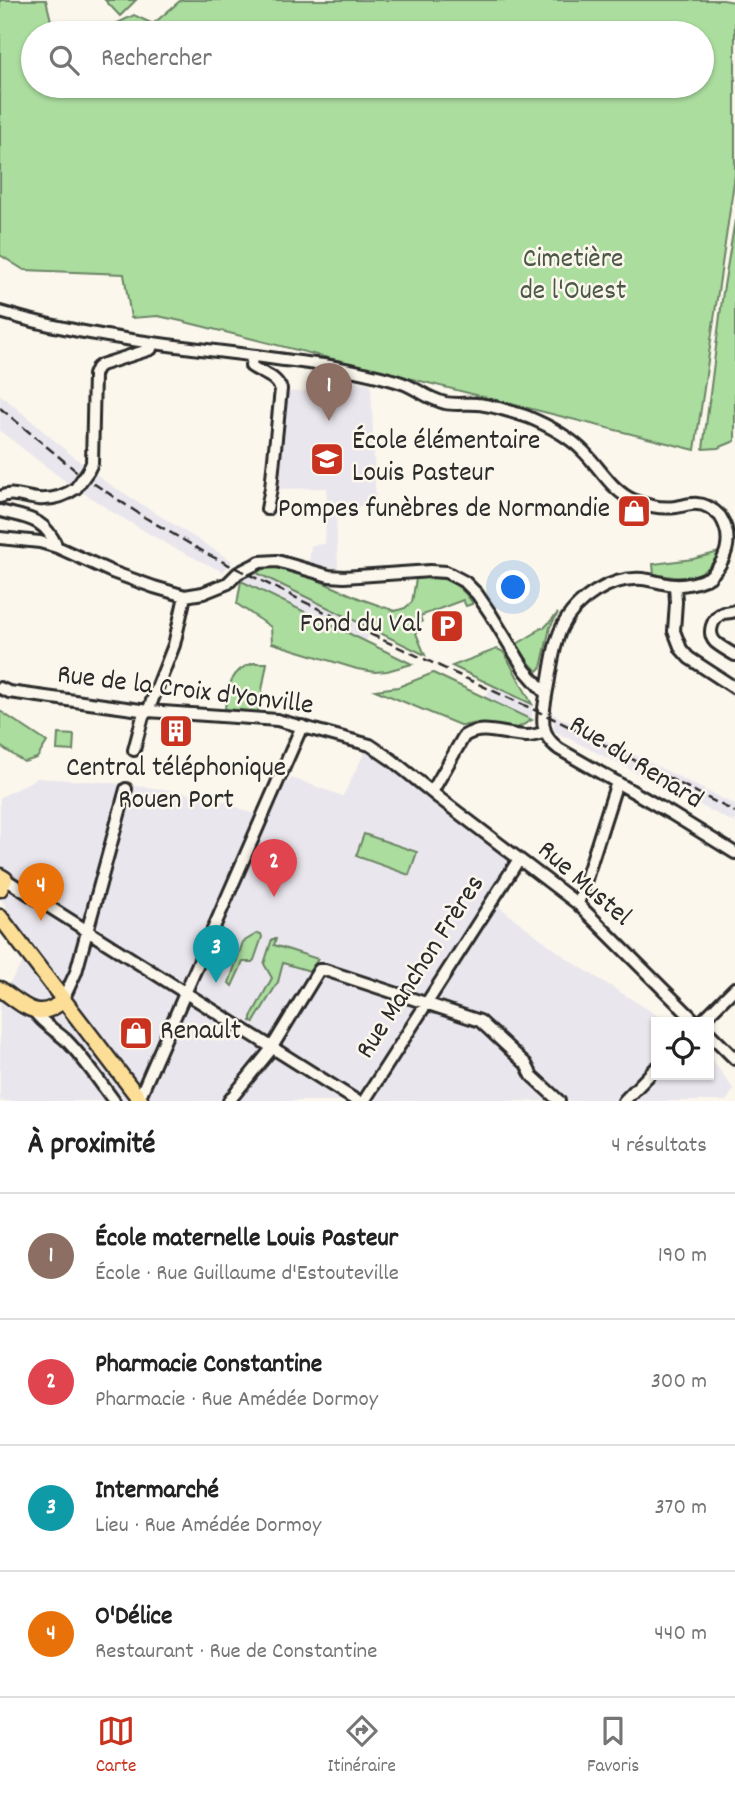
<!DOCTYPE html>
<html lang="fr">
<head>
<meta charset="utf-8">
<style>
	body { margin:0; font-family:Dekko,sans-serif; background:#f6f6f6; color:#222 }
	.controls { position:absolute; right:21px; bottom:21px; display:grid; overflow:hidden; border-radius:0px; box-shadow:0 2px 5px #0004 }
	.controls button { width:63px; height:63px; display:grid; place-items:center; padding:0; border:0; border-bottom:2px solid #e0e0e0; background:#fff; color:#222; font:35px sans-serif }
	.you { position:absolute; left:514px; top:588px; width:24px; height:24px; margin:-18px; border:5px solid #fff; border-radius:50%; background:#1a73e8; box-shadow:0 0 0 10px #1a73e833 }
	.badge { display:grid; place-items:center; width:46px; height:46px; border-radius:50%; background:#c8321e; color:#fff; font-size:23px; font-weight:700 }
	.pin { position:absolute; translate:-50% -58px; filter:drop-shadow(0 2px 4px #0008) }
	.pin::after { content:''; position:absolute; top:37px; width:24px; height:21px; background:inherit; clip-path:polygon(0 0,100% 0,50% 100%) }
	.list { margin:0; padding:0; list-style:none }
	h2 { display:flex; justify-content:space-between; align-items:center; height:91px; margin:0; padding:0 28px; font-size:30px }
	h2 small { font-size:23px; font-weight:400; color:#767676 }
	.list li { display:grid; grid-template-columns:46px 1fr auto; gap:21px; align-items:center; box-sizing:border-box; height:126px; padding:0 28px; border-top:2px solid #e0e0e0 }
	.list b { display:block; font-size:26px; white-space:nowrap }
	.list p { margin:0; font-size:23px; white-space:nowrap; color:#767676 }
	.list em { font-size:23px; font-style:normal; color:#767676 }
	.icon { flex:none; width:38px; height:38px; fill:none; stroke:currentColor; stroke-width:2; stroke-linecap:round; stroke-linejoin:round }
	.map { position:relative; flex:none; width:735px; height:1101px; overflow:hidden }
	.search { position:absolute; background:#fff; box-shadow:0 2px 5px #0004; left:21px; right:21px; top:21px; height:77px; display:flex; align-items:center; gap:18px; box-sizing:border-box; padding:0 24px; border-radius:38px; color:#767676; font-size:26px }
	.sheet { height:595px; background:#fff }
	nav { display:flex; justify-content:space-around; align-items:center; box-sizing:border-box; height:98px; border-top:2px solid #e0e0e0; background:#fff; font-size:19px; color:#767676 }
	nav a { display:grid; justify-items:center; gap:4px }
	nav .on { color:#c8321e }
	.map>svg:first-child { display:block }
</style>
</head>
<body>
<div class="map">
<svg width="735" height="1101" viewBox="0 0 735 1101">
	<rect width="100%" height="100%" fill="#fbf7ec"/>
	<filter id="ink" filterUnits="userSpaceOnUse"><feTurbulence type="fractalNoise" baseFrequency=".0143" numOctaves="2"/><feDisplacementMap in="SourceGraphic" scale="14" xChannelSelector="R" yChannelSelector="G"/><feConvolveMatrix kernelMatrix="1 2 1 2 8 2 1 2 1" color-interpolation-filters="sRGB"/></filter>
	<g filter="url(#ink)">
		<!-- built -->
		<path fill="#eae6ed" d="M 313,372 L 371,384 L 376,505 L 336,508 L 338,569 L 309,563 L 311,545 L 325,544 L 327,488 L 274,489 L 283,392 L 312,391 Z
			M 0,394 L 69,453 L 106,482 L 232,561 L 223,572 L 170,546 L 114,513 L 65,481 L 0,431 Z
			M 257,573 L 371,628 L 366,642 L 241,581 Z
			M 493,685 L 532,704 L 532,720 L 484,698 Z
			M 553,714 L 735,805 L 735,823 L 554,731 Z
			M 367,748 L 517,857 L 498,906 L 569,960 L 668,1022 L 656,1022 L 656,1075 L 709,1075 L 709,1055 L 734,1090 L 726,1101 L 0,1101 L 0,997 L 31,950 L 0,897 L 0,799 L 1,797 L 37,778 L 104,782 L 178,791 L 210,798 L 226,802 L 255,815 L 292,778 L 343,796 Z"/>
		<!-- green -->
		<path fill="#abdd9f" stroke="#6b8465" stroke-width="2" d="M 0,0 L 46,0 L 54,33 L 33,33 L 33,86 L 702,86 L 702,33 L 97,33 L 134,15 L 153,24 L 181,0 L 723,0 L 735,2 L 735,175 L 695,450 L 181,321 L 158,316 L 131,318 L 124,274 L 24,270 L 0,255 Z
			M 105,0 L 136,0 L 120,16 Z
			M 735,220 L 735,441 L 718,448 L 703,449 L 723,292 Z
			M 719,552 L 720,553 C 705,580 682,580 654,574 L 653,564 L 693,559 Z
			M 274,565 L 283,565 L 361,599 L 395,611 L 405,608 L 412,602 L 416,579 C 442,575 457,580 472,602 L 472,604 L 466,606 L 463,600 L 420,616 L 422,622 L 413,626 L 425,655 L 257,573 L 262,569 Z
			M 241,581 L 412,664 L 387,671 L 375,672 L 357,669 L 272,643 L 271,627 L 237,604 Z
			M 558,613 L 550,627 L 541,668 L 538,671 C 528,665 523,653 517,644 L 535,633 L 540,628 L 544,628 Z
			M 497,649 L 502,651 L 505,654 L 532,704 L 452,666 Z
			M 254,663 L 267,663 L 258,712 L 225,709 C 227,688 231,669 254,663 Z
			M 433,673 L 532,720 L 512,731 L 477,723 L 462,726 L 375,690 L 398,687 Z
			M 0,711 L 47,742 L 37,758 L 24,762 L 0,746 Z
			M 58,734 L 74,735 L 73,751 L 57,750 Z
			M 364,834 L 417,852 L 409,875 L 356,856 Z
			M 258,933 L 261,934 L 262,937 L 254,960 L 252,962 L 243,962 L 232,986 L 229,983 L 243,942 Z
			M 272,939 L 276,939 L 274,945 L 318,959 L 310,971 L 283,963 L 278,982 L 254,1022 L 251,1021 L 251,1017 L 272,978 L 264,964 Z"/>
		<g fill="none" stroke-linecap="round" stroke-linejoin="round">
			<!-- minor casing -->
			<g stroke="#2b2b2b" stroke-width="16">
				<path id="minor" d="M 0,312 C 83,337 170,345 256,356 C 280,360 305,362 330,366 C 351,370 388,377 407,385 C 422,392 427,398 445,403 C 456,405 466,403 477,404 C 493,405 512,412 528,417 C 547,425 567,435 582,450 C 600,467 611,491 635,501 C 648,506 662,509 676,507 C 683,506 691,503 697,504 C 706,504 714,510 720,516 C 735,539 726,563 707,579
					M 252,356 L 251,366 C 262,374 275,375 281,389 L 271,488 L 267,509
					M 88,471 L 92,463 L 94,375 L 97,368 L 101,365 L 151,349 L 152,343
					M 0,497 C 13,491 25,498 38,499 C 52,500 65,496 76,488
					M 0,511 C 27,518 44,517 57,547
					M 0,538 L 40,542 L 57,547 L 112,572 L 154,587 L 185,596 L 203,593 L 228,583 L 238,573 L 260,562 L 277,561 L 329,576 L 344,577 L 430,571 L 446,572 L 465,582 L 477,594 L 490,613 L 525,670 L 546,694
					M 710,577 C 698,582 687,586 674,585 C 663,584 653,580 642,579 C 610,577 576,599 562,627 C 553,645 551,670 547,690 C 543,714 537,733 559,749 L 672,814 L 735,853
					M 675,585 L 676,602 L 674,631 L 681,649 L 689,658 L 735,688
					M 735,611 C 734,612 724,613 723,613 C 712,618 707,633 715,642 C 721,647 728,651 735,655
					M 0,688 L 9,692 L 148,711 L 277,720 L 370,745 L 392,760 L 439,798 L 578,904 L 696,1022
					M 134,750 L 143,716 L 148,711 L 174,645 L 185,596
					M 432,792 L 464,736 C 488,720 519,745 544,732
					M 5,879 L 357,1101
					M 578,904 L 617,782
					M 63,1000 L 76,972 L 126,789
					M 34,1011 C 43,1024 55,1030 66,1040 C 84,1058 99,1081 114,1101
					M 701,1022 L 735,988
					M 709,1033 L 735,1059
					M 138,1101 L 302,726
					M 229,1101 L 269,1052 L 319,970 L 325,970 L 480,1021 L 526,1064 L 532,1076 L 559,1101
					M 364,1101 L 519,859
					M 624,1101 L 656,1068"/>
			</g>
			<!-- major casing -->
			<g stroke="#2b2b2b" stroke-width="19">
				<path id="major" d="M 0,876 L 5,879 L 0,889
					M 0,917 L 141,1101
					M 0,989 C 23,1004 38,1024 63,1000"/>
			</g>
			<!-- minor -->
			<use href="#minor" stroke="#fbf7ec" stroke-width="10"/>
			<!-- major -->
			<use href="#major" stroke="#fdde96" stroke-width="14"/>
			<!-- rail -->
			<path stroke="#2b2b2b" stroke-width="2.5" stroke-dasharray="10 5" stroke-linecap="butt" d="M 0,408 L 81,475 L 144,517 L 209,555 L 370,634 L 554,719 L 735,812"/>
			<!-- minor-bridge casing -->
			<g stroke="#2b2b2b" stroke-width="16" stroke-linecap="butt">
				<path id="minor-bridge" d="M 76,488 L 88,471"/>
			</g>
			<!-- minor-bridge -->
			<use href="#minor-bridge" stroke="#fbf7ec" stroke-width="10"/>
		</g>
	</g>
	<!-- icons -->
	<defs>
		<g id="school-square" transform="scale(1.75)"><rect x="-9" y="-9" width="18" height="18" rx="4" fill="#c8321e" stroke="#fbf7ec"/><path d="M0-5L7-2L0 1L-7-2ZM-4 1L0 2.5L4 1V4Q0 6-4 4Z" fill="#fff"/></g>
		<g id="shop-square" transform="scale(1.75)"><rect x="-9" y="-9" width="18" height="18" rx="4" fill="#c8321e" stroke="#fbf7ec"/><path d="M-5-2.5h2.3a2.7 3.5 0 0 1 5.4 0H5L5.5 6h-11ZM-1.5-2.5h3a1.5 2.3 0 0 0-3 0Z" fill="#fff"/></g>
		<g id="parking-square" transform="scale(1.75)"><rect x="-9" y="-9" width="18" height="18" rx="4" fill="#c8321e" stroke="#fbf7ec"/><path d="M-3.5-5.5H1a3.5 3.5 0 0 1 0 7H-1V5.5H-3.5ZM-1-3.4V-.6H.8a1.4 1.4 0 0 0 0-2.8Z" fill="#fff"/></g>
		<g id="building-square" transform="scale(1.75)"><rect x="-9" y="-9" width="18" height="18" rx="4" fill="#c8321e" stroke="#fbf7ec"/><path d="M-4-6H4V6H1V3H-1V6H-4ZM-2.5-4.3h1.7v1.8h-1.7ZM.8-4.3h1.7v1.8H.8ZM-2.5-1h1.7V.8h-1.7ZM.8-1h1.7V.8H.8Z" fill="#fff"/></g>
	</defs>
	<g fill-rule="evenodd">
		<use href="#school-square" x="327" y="459"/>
		<use href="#shop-square" x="634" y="511"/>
		<use href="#parking-square" x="447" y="626"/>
		<use href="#building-square" x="176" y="731"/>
		<use href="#shop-square" x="136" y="1033"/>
	</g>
	<g text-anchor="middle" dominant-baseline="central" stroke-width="5" stroke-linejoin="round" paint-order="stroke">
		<!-- park labels -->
		<g font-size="28" fill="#4b5848" stroke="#fbf7ec">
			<text x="573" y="261">Cimetière<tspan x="573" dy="32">de l'Ouest</tspan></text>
		</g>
		<!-- poi labels -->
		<g font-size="28" fill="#2b2b2b" stroke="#fbf7ec" text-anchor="start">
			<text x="352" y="443">École élémentaire<tspan x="352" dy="32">Louis Pasteur</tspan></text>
			<text x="610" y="511" text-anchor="end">Pompes funèbres de Normandie</text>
			<text x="422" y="626" text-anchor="end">Fond du Val</text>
			<text x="176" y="770" text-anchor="middle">Central téléphonique<tspan x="176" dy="32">Rouen Port</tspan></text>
			<text x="160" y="1033">Renault</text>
		</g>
		<!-- street labels -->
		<g font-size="28" fill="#2b2b2b" stroke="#fbf7ec">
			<text transform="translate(185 692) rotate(7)">Rue de la Croix d'Yonville</text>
			<text transform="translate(635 764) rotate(32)">Rue du Renard</text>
			<text transform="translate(583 885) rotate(41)">Rue Mustel</text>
			<text transform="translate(422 968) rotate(-57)">Rue Manchon Frères</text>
		</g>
	</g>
</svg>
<div class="controls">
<button><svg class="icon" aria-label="locate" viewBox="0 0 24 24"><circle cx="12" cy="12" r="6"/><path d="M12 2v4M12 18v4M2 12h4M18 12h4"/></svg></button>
</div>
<div class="you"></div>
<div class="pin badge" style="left:329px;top:421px;background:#8d6e63">1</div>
<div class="pin badge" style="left:274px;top:897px;background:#e0444e">2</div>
<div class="pin badge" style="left:216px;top:983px;background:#0f9aa8">3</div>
<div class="pin badge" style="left:41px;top:921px;background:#e8710a">4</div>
<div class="search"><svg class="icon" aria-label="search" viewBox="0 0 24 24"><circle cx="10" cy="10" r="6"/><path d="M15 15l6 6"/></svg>Rechercher</div>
</div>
<section class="sheet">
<h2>À proximité<small>4 résultats</small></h2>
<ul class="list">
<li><span class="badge" style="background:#8d6e63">1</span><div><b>École maternelle Louis Pasteur</b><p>École · Rue Guillaume d'Estouteville</p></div><em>190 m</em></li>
<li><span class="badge" style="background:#e0444e">2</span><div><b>Pharmacie Constantine</b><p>Pharmacie · Rue Amédée Dormoy</p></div><em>300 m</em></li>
<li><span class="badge" style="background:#0f9aa8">3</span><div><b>Intermarché</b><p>Lieu · Rue Amédée Dormoy</p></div><em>370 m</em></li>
<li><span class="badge" style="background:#e8710a">4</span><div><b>O'Délice</b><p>Restaurant · Rue de Constantine</p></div><em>440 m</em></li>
</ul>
</section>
<nav>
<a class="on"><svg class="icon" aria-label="map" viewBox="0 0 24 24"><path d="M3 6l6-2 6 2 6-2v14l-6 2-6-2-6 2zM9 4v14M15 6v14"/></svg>Carte</a>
<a><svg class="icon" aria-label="directions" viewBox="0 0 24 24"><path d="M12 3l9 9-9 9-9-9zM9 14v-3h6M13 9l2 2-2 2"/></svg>Itinéraire</a>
<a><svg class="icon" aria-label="saved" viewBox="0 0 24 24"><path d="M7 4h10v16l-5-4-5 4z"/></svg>Favoris</a>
</nav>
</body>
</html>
